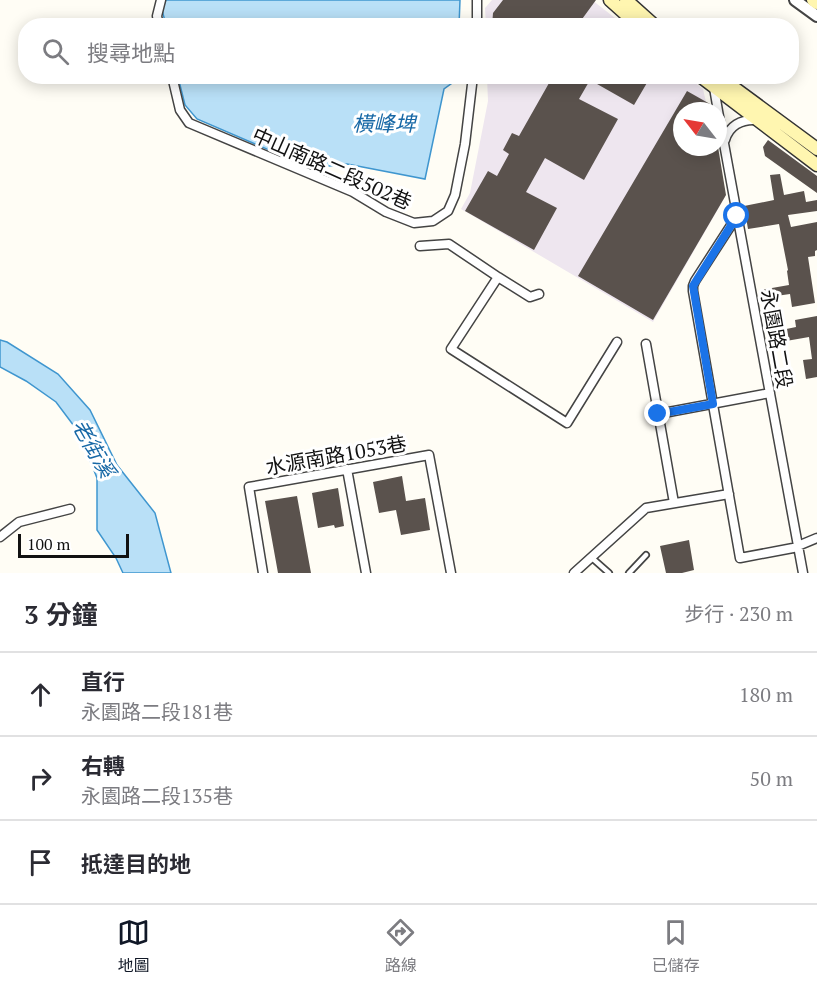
<!DOCTYPE html>
<html lang="zh-TW">
<head>
<meta charset="utf-8">
<style>
	body { margin:0; font-family:"PT Serif","Noto Sans TC",serif; background:#f2f2f3; color:#2b2b33 }
	.compass { position:absolute; left:673px; top:102px; width:54px; height:54px; border-radius:50%; background:#fff; box-shadow:0 3px 15px #0003; rotate:301deg }
	.scale { position:absolute; left:18px; bottom:15px; width:111px; box-sizing:border-box; padding-left:6px; border:3px solid #111; border-top:0; font-size:16px; line-height:21px; white-space:nowrap; color:#111; -webkit-text-stroke:4px #fff; paint-order:stroke }
	.stop { position:absolute; width:18px; height:18px; margin:-14px; border:4px solid #1a73e8; border-radius:50%; background:#fff }
	.stop.end { background:#1a73e8; border-color:#fff; box-shadow:0 2px 6px #0008 }
	.list { margin:0; padding:0; list-style:none }
	h2 { display:flex; justify-content:space-between; align-items:center; height:78px; margin:0; padding:0 24px; font-size:26px }
	h2 small { font-size:20px; font-weight:400; color:#7c7c81 }
	.list li { display:grid; grid-template-columns:39px 1fr auto; gap:18px; align-items:center; box-sizing:border-box; height:84px; padding:0 24px; border-top:2px solid #e1e1e2 }
	.list b { display:block; font-size:22px; white-space:nowrap }
	.list p { margin:0; font-size:20px; white-space:nowrap; color:#7c7c81 }
	.list em { font-size:20px; font-style:normal; color:#7c7c81 }
	.icon { flex:none; width:33px; height:33px; fill:none; stroke:currentColor; stroke-width:2; stroke-linecap:round; stroke-linejoin:round }
	.map { position:relative; flex:none; width:817px; height:573px; overflow:hidden }
	.search { position:absolute; background:#fff; box-shadow:0 3px 15px #0003; left:18px; right:18px; top:18px; height:66px; display:flex; align-items:center; gap:15px; box-sizing:border-box; padding:0 21px; border-radius:24px; color:#7c7c81; font-size:22px }
	.sheet { height:330px; background:#fff }
	nav { display:flex; justify-content:space-around; align-items:center; box-sizing:border-box; height:84px; border-top:2px solid #e1e1e2; background:#fff; font-size:16px; color:#7c7c81 }
	nav a { display:grid; justify-items:center; gap:3px }
	nav .on { color:#111827 }
	.map>svg:first-child { display:block }
</style>
</head>
<body>
<div class="map">
<svg width="817" height="573" viewBox="0 0 817 573">
	<rect width="100%" height="100%" fill="#fffdf5"/>
	<!-- industrial -->
	<path fill="#eee6ef" d="M 492,0 L 592,0 L 624,25 L 486,25 L 485,8 Z
		M 487,77 L 688,77 L 703,89 L 708,111 L 682,111 L 682,147 L 715,147 L 725,197 L 653,322 L 461,209 L 470,193 L 488,101 Z"/>
	<!-- water -->
	<path fill="#b9e0f7" stroke="#3f96cf" stroke-width="1.5" d="M 166,0 L 460,0 L 459,26 L 166,25 L 162,10 Z
		M 178,77 L 459,76 L 459,78 L 444,89 L 425,179 L 347,164 L 311,168 L 197,119 L 185,105 Z
		M 0,340 L 7,342 L 58,374 L 90,410 L 117,465 L 155,513 L 171,573 L 123,573 L 116,558 L 97,530 L 97,478 L 87,453 L 74,426 L 56,402 L 26,381 L 0,367 Z"/>
	<!-- building -->
	<path fill="#5a524d" d="M 503,0 L 596,0 L 577,26 L 492,26 L 493,13 Z
		M 553,76 L 651,76 L 634,105 L 590,80 L 579,99 L 618,119 L 584,180 L 545,158 L 526,192 L 557,208 L 534,250 L 465,211 L 488,171 L 497,176 L 509,154 L 503,150 L 512,133 L 519,136 Z
		M 687,91 L 710,104 L 712,111 L 682,111 L 682,147 L 718,147 L 726,195 L 653,320 L 578,276 Z
		M 768,140 L 817,176 L 817,193 L 765,156 L 763,147 Z
		M 780,174 L 784,195 L 804,191 L 806,202 L 817,200 L 817,211 L 788,215 L 791,227 L 817,222 L 817,250 L 815,251 L 815,256 L 808,257 L 815,303 L 792,307 L 790,294 L 762,298 L 761,290 L 789,285 L 787,271 L 788,270 L 779,224 L 748,229 L 744,206 L 774,200 L 770,175 Z
		M 817,316 L 817,377 L 806,379 L 803,360 L 812,359 L 809,337 L 769,344 L 767,333 L 796,327 L 795,320 Z
		M 402,476 L 406,501 L 425,498 L 430,530 L 401,535 L 396,510 L 379,513 L 373,482 Z
		M 338,488 L 344,526 L 335,528 L 334,525 L 318,528 L 312,493 Z
		M 297,496 L 311,573 L 278,573 L 265,501 Z
		M 689,540 L 694,570 L 682,573 L 666,573 L 660,546 Z"/>
	<g fill="none" stroke-linecap="round" stroke-linejoin="round">
		<!-- service casing -->
		<g stroke="#444" stroke-width="8">
			<path id="service" d="M 592,558 L 609,573
				M 629,573 L 646,555"/>
		</g>
		<!-- minor casing -->
		<g stroke="#444" stroke-width="11">
			<path id="minor" d="M 159,26 L 157,16 L 161,0
				M 477,26 L 477,0
				M 172,76 L 180,110 L 189,123 L 353,192 L 386,212 L 414,223 L 433,221 L 448,211 L 455,195 L 465,144 L 473,76
				M 712,76 L 718,111
				M 718,111 L 803,573
				M 725,140 C 729,126 741,119 756,120
				M 737,216 L 695,281 L 693,286 L 693,291 L 740,558 L 793,548 L 817,538
				M 420,246 L 449,244 L 498,277
				M 539,294 L 530,297 L 498,277 L 451,349 L 567,423 L 617,342
				M 646,344 L 674,503
				M 658,414 L 770,393
				M 347,469 L 366,573
				M 0,537 L 19,522 L 70,509
				M 263,573 L 249,487 L 429,455 L 451,573
				M 574,573 L 646,508 L 729,494"/>
		</g>
		<!-- tertiary casing -->
		<g stroke="#444" stroke-width="14">
			<path id="tertiary" d="M 795,0 L 817,16"/>
		</g>
		<!-- secondary casing -->
		<g stroke="#333" stroke-width="15">
			<path id="secondary" d="M 610,0 L 639,26
				M 626,0 L 655,26
				M 813,0 L 817,3
				M 700,76 L 817,165
				M 718,76 L 817,149"/>
		</g>
		<!-- service -->
		<use href="#service" stroke="#fff" stroke-width="4.5"/>
		<!-- minor -->
		<use href="#minor" stroke="#fff" stroke-width="8"/>
		<!-- tertiary -->
		<use href="#tertiary" stroke="#fff" stroke-width="10"/>
		<!-- secondary -->
		<use href="#secondary" stroke="#fff6b0" stroke-width="12"/>
	</g>
	<g fill="none" stroke-linecap="round" stroke-linejoin="round">
		<!-- route -->
		<path stroke="#1a73e8" stroke-width="8" d="M 658,414 L 713,404 L 693,286 L 737,216"/>
	</g>
	<g text-anchor="middle" dominant-baseline="central" stroke-width="6" stroke-linejoin="round" paint-order="stroke">
		<!-- street labels -->
		<g font-size="20" fill="#111" stroke="#fff">
			<text transform="translate(332 168) rotate(24)">中山南路二段502巷</text>
			<text transform="translate(777 339) rotate(80)">永園路二段</text>
			<text transform="translate(336 455) rotate(-10)">水源南路1053巷</text>
		</g>
		<!-- water labels -->
		<g font-size="21" font-style="italic" fill="#1768a6" stroke="#fff">
			<text x="384" y="123">橫峰埤</text>
			<text transform="translate(94 448) rotate(60)">老街溪</text>
		</g>
	</g>
</svg>
<svg class="compass" viewBox="-18 -18 36 36"><path d="M0-13l5 13h-10z" fill="#e53935"/><path d="M0 13l5-13h-10z" fill="#7c7c81"/></svg>
<div class="scale">100 m</div>
<div class="stop" style="left:737px;top:216px"></div>
<div class="stop end" style="left:658px;top:414px"></div>
<div class="search"><svg class="icon" aria-label="search" viewBox="0 0 24 24"><circle cx="10" cy="10" r="6"/><path d="M15 15l6 6"/></svg>搜尋地點</div>
</div>
<section class="sheet">
<h2>3 分鐘<small>步行 · 230 m</small></h2>
<ul class="list">
<li><svg class="icon" aria-label="ahead" viewBox="0 0 24 24"><path d="M12 20V5M6 11l6-6 6 6"/></svg><div><b>直行</b><p>永園路二段181巷</p></div><em>180 m</em></li>
<li><svg class="icon" aria-label="right" viewBox="0 0 24 24"><path d="M7 20v-9h11M14 6l5 5-5 5"/></svg><div><b>右轉</b><p>永園路二段135巷</p></div><em>50 m</em></li>
<li><svg class="icon" aria-label="arrive" viewBox="0 0 24 24"><path d="M6 21V4h12l-3 4 3 4H6"/></svg><div><b>抵達目的地</b></div></li>
</ul>
</section>
<nav>
<a class="on"><svg class="icon" aria-label="map" viewBox="0 0 24 24"><path d="M3 6l6-2 6 2 6-2v14l-6 2-6-2-6 2zM9 4v14M15 6v14"/></svg>地圖</a>
<a><svg class="icon" aria-label="directions" viewBox="0 0 24 24"><path d="M12 3l9 9-9 9-9-9zM9 14v-3h6M13 9l2 2-2 2"/></svg>路線</a>
<a><svg class="icon" aria-label="saved" viewBox="0 0 24 24"><path d="M7 4h10v16l-5-4-5 4z"/></svg>已儲存</a>
</nav>
</body>
</html>
